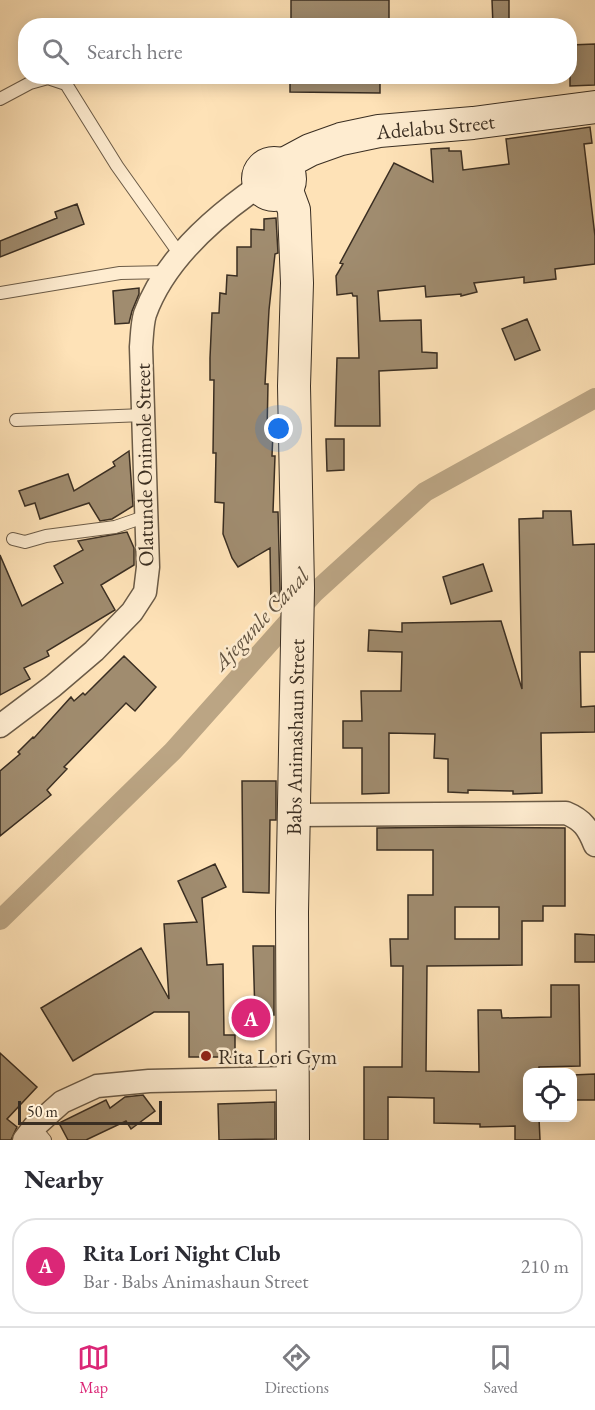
<!DOCTYPE html>
<html lang="en">
<head>
<meta charset="utf-8">
<style>
	body { margin:0; font-family:"EB Garamond",serif; background:#f7f7f7; color:#2b2b33 }
	.controls { position:absolute; right:18px; bottom:18px; display:grid; overflow:hidden; border-radius:12px; box-shadow:0 3px 15px #0003 }
	.controls button { width:54px; height:54px; display:grid; place-items:center; padding:0; border:0; border-bottom:2px solid #e1e1e2; background:#fff; color:#2b2b33; font:30px sans-serif }
	.scale { position:absolute; left:18px; bottom:15px; width:144px; box-sizing:border-box; padding-left:6px; border:3px solid #3a2e22; border-top:0; font-size:16px; line-height:21px; white-space:nowrap; color:#3a2e22; -webkit-text-stroke:4px #feecd0; paint-order:stroke }
	.you { position:absolute; left:279px; top:429px; width:21px; height:21px; margin:-15px; border:4px solid #fff; border-radius:50%; background:#1a73e8; box-shadow:0 0 0 9px #1a73e833 }
	.badge { display:grid; place-items:center; width:39px; height:39px; border-radius:50%; background:#db2777; color:#fff; font-size:20px; font-weight:700 }
	.pin { position:absolute; translate:-50% -50%; border:3px solid #fff; box-shadow:0 2px 6px #0006 }
	.list { margin:0; padding:0; list-style:none }
	h2 { display:flex; justify-content:space-between; align-items:center; height:78px; margin:0; padding:0 24px; font-size:26px }
	h2 small { font-size:20px; font-weight:400; color:#7c7c81 }
	.list li { display:grid; grid-template-columns:39px 1fr auto; gap:18px; align-items:center; box-sizing:border-box; height:96px; margin:0 12px 12px; padding:0 12px; border:2px solid #e1e1e2; border-radius:24px }
	.list b { display:block; font-size:22px; white-space:nowrap }
	.list p { margin:0; font-size:20px; white-space:nowrap; color:#7c7c81 }
	.list em { font-size:20px; font-style:normal; color:#7c7c81 }
	.icon { flex:none; width:33px; height:33px; fill:none; stroke:currentColor; stroke-width:2; stroke-linecap:round; stroke-linejoin:round }
	.map { position:relative; flex:none; width:595px; height:1140px; overflow:hidden }
	.search { position:absolute; background:#fff; box-shadow:0 3px 15px #0003; left:18px; right:18px; top:18px; height:66px; display:flex; align-items:center; gap:15px; box-sizing:border-box; padding:0 21px; border-radius:24px; color:#7c7c81; font-size:22px }
	.sheet { height:186px; background:#fff }
	nav { display:flex; justify-content:space-around; align-items:center; box-sizing:border-box; height:84px; border-top:2px solid #e1e1e2; background:#fff; font-size:16px; color:#7c7c81 }
	nav a { display:grid; justify-items:center; gap:3px }
	nav .on { color:#db2777 }
	.map>svg:first-child { display:block }
</style>
</head>
<body>
<div class="map">
<svg width="595" height="1140" viewBox="0 0 595 1140">
	<rect width="100%" height="100%" fill="#fee2b7"/>
	<filter id="stains"><feTurbulence type="fractalNoise" baseFrequency=".00333" numOctaves="4"/><feColorMatrix values="0 0 0 0 .2 0 0 0 0 .09 0 0 0 0 .02 0 0 0 .5 -.17"/></filter>
	<radialGradient id="worn" r=".72"><stop offset=".6" stop-color="#630" stop-opacity="0"/><stop offset="1" stop-color="#630" stop-opacity=".3"/></radialGradient>
	<g fill="none" stroke-linecap="round" stroke-linejoin="round">
		<!-- canal -->
		<path stroke="#bba584" stroke-width="20" d="M 0,920 L 173,751 L 314,593 L 425,492 L 595,398"/>
	</g>
	<!-- building -->
	<path fill="#a08c6f" stroke="#3a2e22" stroke-width="1.5" fill-rule="evenodd" d="M 291,0 L 389,0 L 389,26 L 291,26 Z
		M 492,0 L 509,0 L 509,26 L 493,26 Z
		M 595,44 L 595,85 L 570,86 L 570,45 Z
		M 290,76 L 380,76 L 380,93 L 290,92 Z
		M 590,127 L 592,143 L 584,144 L 595,236 L 595,264 L 555,269 L 556,279 L 524,283 L 524,277 L 474,283 L 477,292 L 461,296 L 461,294 L 426,297 L 425,286 L 378,291 L 380,321 L 421,320 L 422,352 L 437,353 L 437,368 L 379,371 L 380,426 L 335,426 L 337,358 L 359,358 L 357,296 L 353,296 L 352,293 L 337,295 L 336,276 L 343,264 L 340,263 L 394,163 L 433,182 L 431,149 L 449,148 L 449,151 L 461,151 L 463,170 L 509,164 L 506,139 Z
		M 77,204 L 84,224 L 0,257 L 0,241 L 57,218 L 55,212 Z
		M 276,218 L 278,253 L 275,254 L 269,310 L 265,384 L 268,384 L 267,433 L 273,433 L 272,456 L 275,456 L 273,512 L 278,512 L 280,588 L 280,601 L 271,601 L 270,548 L 238,567 L 232,558 L 223,534 L 224,503 L 215,502 L 216,453 L 213,453 L 214,380 L 210,380 L 210,358 L 212,313 L 219,313 L 220,293 L 226,294 L 227,275 L 237,276 L 237,247 L 251,247 L 251,229 L 264,230 L 264,219 Z
		M 139,288 L 139,294 L 132,311 L 129,323 L 115,324 L 113,291 Z
		M 527,319 L 540,350 L 515,360 L 502,329 Z
		M 326,439 L 344,439 L 344,470 L 327,471 Z
		M 129,451 L 133,506 L 112,519 L 100,521 L 89,503 L 40,519 L 35,503 L 25,506 L 19,491 L 68,474 L 74,491 L 115,466 L 113,462 Z
		M 543,511 L 571,511 L 573,545 L 595,544 L 595,652 L 580,652 L 581,707 L 595,706 L 595,732 L 541,733 L 542,793 L 513,794 L 513,791 L 468,790 L 468,793 L 448,792 L 448,759 L 434,758 L 435,734 L 389,733 L 389,793 L 362,794 L 362,748 L 343,748 L 343,721 L 362,721 L 361,691 L 401,691 L 402,652 L 368,651 L 369,630 L 402,632 L 402,623 L 501,621 L 522,689 L 519,519 L 543,518 Z
		M 127,532 L 134,548 L 134,565 L 101,585 L 115,610 L 47,651 L 49,656 L 24,668 L 30,679 L 0,695 L 0,555 L 22,606 L 63,583 L 54,566 L 83,550 L 78,541 Z
		M 483,564 L 492,591 L 451,604 L 443,577 Z
		M 124,656 L 156,687 L 135,711 L 126,703 L 64,767 L 67,769 L 47,790 L 51,795 L 0,836 L 0,771 L 20,754 L 18,752 L 33,737 L 34,738 L 71,697 L 74,701 L 83,693 L 85,695 Z
		M 242,781 L 276,781 L 276,820 L 270,820 L 269,893 L 243,892 Z
		M 462,827 L 565,828 L 565,906 L 543,906 L 543,921 L 522,921 L 522,965 L 427,966 L 426,1071 L 479,1072 L 478,1010 L 501,1010 L 502,1018 L 551,1017 L 551,985 L 579,985 L 580,1066 L 539,1067 L 539,1072 L 528,1072 L 528,1118 L 539,1118 L 540,1140 L 515,1140 L 515,1126 L 480,1127 L 480,1124 L 434,1123 L 434,1098 L 388,1097 L 388,1140 L 364,1140 L 364,1067 L 402,1067 L 403,966 L 391,966 L 390,939 L 408,939 L 408,895 L 433,895 L 433,850 L 377,850 L 377,828 ZM 455,907 L 499,907 L 499,939 L 455,939 Z
		M 215,864 L 226,887 L 202,898 L 207,965 L 223,964 L 224,1035 L 235,1035 L 235,1057 L 189,1057 L 189,1012 L 154,1012 L 73,1061 L 41,1008 L 141,948 L 169,999 L 164,924 L 197,922 L 178,881 Z
		M 575,934 L 595,935 L 595,962 L 575,962 Z
		M 253,946 L 274,946 L 274,1015 L 255,1015 Z
		M 0,1053 L 37,1087 L 7,1119 L 17,1127 L 11,1140 L 0,1140 Z
		M 595,1074 L 595,1100 L 573,1100 L 573,1075 Z
		M 143,1095 L 155,1111 L 131,1129 L 126,1121 L 86,1140 L 68,1140 L 59,1123 L 106,1100 L 110,1108 L 125,1097 Z
		M 275,1102 L 275,1139 L 219,1140 L 218,1104 Z"/>
	<g fill="none" stroke-linecap="round" stroke-linejoin="round">
		<!-- lane casing -->
		<g stroke="#6b5b47" stroke-width="14">
			<path id="lane" d="M 0,99 L 30,83 L 48,78 L 66,84 L 117,166 L 181,256
				M 0,293 L 120,273 L 168,272
				M 16,420 L 144,415
				M 13,539 L 25,542 L 46,536 L 115,527 L 147,516
				M 34,1127 L 45,1140"/>
		</g>
		<!-- street casing -->
		<g stroke="#6b5b47" stroke-width="25">
			<path id="street" d="M 0,726 L 53,686 L 94,651 L 132,612 L 145,592 L 148,567 L 141,347 C 142,336 142,324 145,314 C 164,261 214,217 259,186
				M 293,815 L 566,813 C 583,820 588,828 595,845
				M 24,1140 L 34,1127 L 62,1102 L 97,1086 L 149,1081 L 293,1078"/>
		</g>
		<!-- secondary casing -->
		<g stroke="#3a2e22" stroke-width="34">
			<g id="secondary">
				<circle cx="274" cy="179" r="16"/>
				<path id="s1" d="M 282,165 L 310,150 L 341,139 L 379,131 L 473,123 L 595,107"/>
				<path d="M 287,191 L 294,210 L 297,283 L 294,386 L 298,588 L 292,912 L 293,1140"/>
			</g>
		</g>
		<!-- lane -->
		<use href="#lane" stroke="#feecd0" stroke-width="12"/>
		<!-- street -->
		<use href="#street" stroke="#feecd0" stroke-width="22"/>
		<!-- secondary -->
		<use href="#secondary" stroke="#feecd0" stroke-width="32"/>
	</g>
	<!-- markers -->
	<circle fill="#8f2418" stroke="#feecd0" stroke-width="2" cx="206" cy="1056" r="6"/>
	<g text-anchor="middle" dominant-baseline="central" stroke-width="5" stroke-linejoin="round" paint-order="stroke">
		<!-- street labels -->
		<g font-size="21" fill="#3a2e22" stroke="#feecd0">
			<text stroke="none"><textPath href="#s1" startOffset="160">Adelabu Street</textPath></text>
			<text transform="translate(144 465) rotate(-91)">Olatunde Onimole Street</text>
			<text transform="translate(295 737) rotate(-89)">Babs Animashaun Street</text>
		</g>
		<!-- poi labels -->
		<g font-size="21" fill="#3a2e22" stroke="#feecd0" text-anchor="start">
			<text x="218" y="1056">Rita Lori Gym</text>
		</g>
		<!-- water labels -->
		<g font-size="22" font-style="italic" fill="#61523f" stroke="#feecd0">
			<text transform="translate(261 619) rotate(-47)">Ajegunle Canal</text>
		</g>
	</g>
	<rect width="100%" height="100%" filter="url(#stains)"/>
	<rect width="100%" height="100%" fill="url(#worn)"/>
</svg>
<div class="controls">
<button><svg class="icon" aria-label="locate" viewBox="0 0 24 24"><circle cx="12" cy="12" r="6"/><path d="M12 2v4M12 18v4M2 12h4M18 12h4"/></svg></button>
</div>
<div class="scale">50 m</div>
<div class="you"></div>
<div class="pin badge" style="left:251px;top:1018px">A</div>
<div class="search"><svg class="icon" aria-label="search" viewBox="0 0 24 24"><circle cx="10" cy="10" r="6"/><path d="M15 15l6 6"/></svg>Search here</div>
</div>
<section class="sheet">
<h2>Nearby<small></small></h2>
<ul class="list">
<li><span class="badge">A</span><div><b>Rita Lori Night Club</b><p>Bar · Babs Animashaun Street</p></div><em>210 m</em></li>
</ul>
</section>
<nav>
<a class="on"><svg class="icon" aria-label="map" viewBox="0 0 24 24"><path d="M3 6l6-2 6 2 6-2v14l-6 2-6-2-6 2zM9 4v14M15 6v14"/></svg>Map</a>
<a><svg class="icon" aria-label="directions" viewBox="0 0 24 24"><path d="M12 3l9 9-9 9-9-9zM9 14v-3h6M13 9l2 2-2 2"/></svg>Directions</a>
<a><svg class="icon" aria-label="saved" viewBox="0 0 24 24"><path d="M7 4h10v16l-5-4-5 4z"/></svg>Saved</a>
</nav>
</body>
</html>
